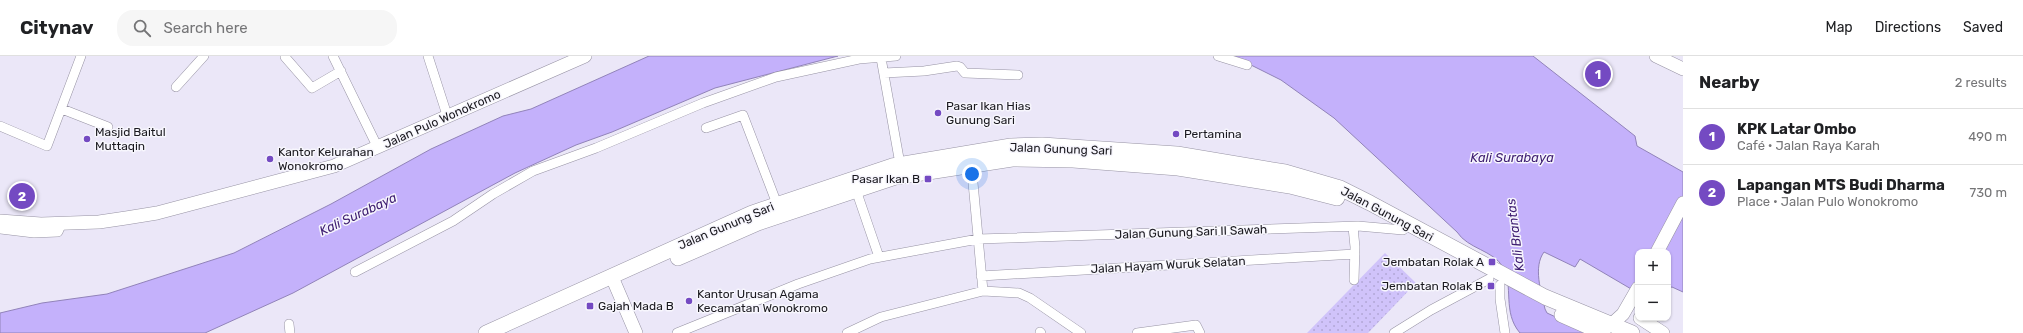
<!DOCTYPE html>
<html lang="en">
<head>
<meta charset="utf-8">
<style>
	body { margin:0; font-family:Rubik,sans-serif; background:#f6f6f6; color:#202124 }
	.controls { position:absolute; right:12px; bottom:12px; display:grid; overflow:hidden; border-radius:8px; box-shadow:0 1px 3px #0004 }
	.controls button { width:36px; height:36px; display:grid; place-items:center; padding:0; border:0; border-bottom:1px solid #e0e0e0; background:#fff; color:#202124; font:20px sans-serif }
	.you { position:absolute; left:972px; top:118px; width:14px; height:14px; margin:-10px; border:3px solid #fff; border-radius:50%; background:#1a73e8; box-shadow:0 0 0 6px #1a73e833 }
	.badge { display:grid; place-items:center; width:26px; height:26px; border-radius:50%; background:#744ac2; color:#fff; font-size:13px; font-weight:700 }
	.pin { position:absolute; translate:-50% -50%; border:2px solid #fff; box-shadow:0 1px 4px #0006 }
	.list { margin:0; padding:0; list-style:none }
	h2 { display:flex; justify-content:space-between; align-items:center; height:52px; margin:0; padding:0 16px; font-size:17px }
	h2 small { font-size:13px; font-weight:400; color:#757577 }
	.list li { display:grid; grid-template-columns:26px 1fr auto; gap:12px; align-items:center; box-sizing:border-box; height:56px; padding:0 16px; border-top:1px solid #e0e0e0 }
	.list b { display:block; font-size:15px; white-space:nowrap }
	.list p { margin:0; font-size:13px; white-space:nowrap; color:#757577 }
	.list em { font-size:13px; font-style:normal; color:#757577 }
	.icon { flex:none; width:22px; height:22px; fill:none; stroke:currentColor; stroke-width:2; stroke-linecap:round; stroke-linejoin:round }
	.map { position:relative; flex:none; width:1683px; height:277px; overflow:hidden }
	header { display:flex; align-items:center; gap:24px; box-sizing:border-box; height:56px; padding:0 20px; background:#fff; border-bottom:1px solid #e0e0e0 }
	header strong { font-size:19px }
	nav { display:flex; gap:22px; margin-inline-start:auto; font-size:14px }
	.search { width:280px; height:36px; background:#f6f6f6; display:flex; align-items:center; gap:10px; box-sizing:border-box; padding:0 14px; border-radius:16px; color:#757577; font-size:15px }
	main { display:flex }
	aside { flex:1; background:#fff }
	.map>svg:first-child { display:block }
</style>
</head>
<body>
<header>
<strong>Citynav</strong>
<div class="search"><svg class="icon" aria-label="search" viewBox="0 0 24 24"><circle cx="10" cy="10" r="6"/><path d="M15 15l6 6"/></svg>Search here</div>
<nav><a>Map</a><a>Directions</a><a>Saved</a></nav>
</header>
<main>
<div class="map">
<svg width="1683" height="277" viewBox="0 0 1683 277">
	<defs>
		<pattern id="grass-dots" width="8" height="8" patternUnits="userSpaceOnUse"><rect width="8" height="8" fill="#d0c3fa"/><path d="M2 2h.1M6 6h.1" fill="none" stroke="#b2a7d6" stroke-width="1.8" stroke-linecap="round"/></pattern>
	</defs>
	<rect width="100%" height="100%" fill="#ebe7f8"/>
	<!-- grass -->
	<path fill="url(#grass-dots)" d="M 1385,197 L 1416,227 L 1368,277 L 1307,277 Z"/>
	<!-- water -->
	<path fill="#c4b1fb" stroke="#9183b9" d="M 649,0 L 838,0 L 715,32 L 612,76 L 576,89 L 515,117 L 293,237 L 205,277 L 0,277 L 0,257 L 42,247 L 107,238 L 234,197 L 331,148 L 431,93 L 503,60 L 531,53 Z
		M 1233,0 L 1533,0 L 1635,80 L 1637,90 L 1683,116 L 1683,236 L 1672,231 L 1668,232 L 1668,196 L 1638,196 L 1638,237 L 1580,203 L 1575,211 L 1544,196 C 1533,211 1541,235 1545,253 L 1547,257 L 1591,277 L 1520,277 C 1502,256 1514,230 1503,211 C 1493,194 1468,193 1457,176 L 1334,62 L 1281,24 Z"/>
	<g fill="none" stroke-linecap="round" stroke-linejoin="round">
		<!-- street casing -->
		<g stroke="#9793a4" stroke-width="10">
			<path id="street" d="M 333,0 L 378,92
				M 428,0 L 447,59
				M 1218,0 L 1247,9
				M 285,1 L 312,32 L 341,15
				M 881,2 L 900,108
				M 884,17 L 924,15 L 957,10 L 960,11 L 965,17 L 1018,19
				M 176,31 L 204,0
				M 62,53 L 108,71
				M 0,70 L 47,90 L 81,0
				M 706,72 L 743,59 L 777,148
				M 971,105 L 983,235
				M 856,134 L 879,201
				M 1353,171 L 1355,191 L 1354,224
				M 0,173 L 34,177 L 58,176 L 62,167
				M 355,216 L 453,165 L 493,138 L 533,115 L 596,92 L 703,47 L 776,21 L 859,3 L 896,0
				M 981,220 L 1355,198
				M 1500,229 L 1500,243 L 1505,277
				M 289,268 L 290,277
				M 1040,276 L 1041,277
				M 677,277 L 798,228 L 870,203 L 978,183 L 1358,170 L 1403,174
				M 847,277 L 881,261 L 983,235 L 1019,237 L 1030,242 L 1081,277
				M 1137,277 L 1196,269 L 1200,277
				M 1394,277 L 1431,254 L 1489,223"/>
		</g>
		<!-- secondary casing -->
		<g stroke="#9793a4" stroke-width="14">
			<path id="secondary" d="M 1656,0 L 1683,13
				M 0,165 L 41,168 L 99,166 L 126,162 L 157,157 L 334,110 L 585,0
				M 1657,196 L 1683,147
				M 612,221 L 636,277
				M 1640,262 L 1663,277
				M 1612,268 L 1623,258 L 1638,232"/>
		</g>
		<!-- primary casing -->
		<g stroke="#9793a4" stroke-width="16">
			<path id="primary" d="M 678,202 L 758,167 L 896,121 L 1012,103 L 1073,104 L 1178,112 L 1290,130 L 1337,142
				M 1562,259 L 1603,277
				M 486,277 L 752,157 L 892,110 L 1011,90 L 1042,89 L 1177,98 L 1285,116 L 1340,132 L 1370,147 L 1545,241 L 1632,277"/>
		</g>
		<!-- street -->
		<use href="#street" stroke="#fff" stroke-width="9"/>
		<!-- secondary -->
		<use href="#secondary" stroke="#fff" stroke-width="13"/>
		<!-- primary -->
		<use href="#primary" stroke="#fff" stroke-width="15"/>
	</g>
	<!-- markers -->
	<g fill="#744ac2" stroke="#f7f6fd" stroke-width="1.5">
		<circle cx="938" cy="57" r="4"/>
		<circle cx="1176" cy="78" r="4"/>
		<circle cx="87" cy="83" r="4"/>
		<circle cx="270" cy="103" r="4"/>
		<rect x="924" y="119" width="8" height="8" rx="2"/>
		<rect x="1488" y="202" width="8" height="8" rx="2"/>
		<rect x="1487" y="226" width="8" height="8" rx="2"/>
		<circle cx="689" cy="245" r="4"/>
		<rect x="586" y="246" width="8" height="8" rx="2"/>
	</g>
	<g text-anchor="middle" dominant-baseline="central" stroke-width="3" stroke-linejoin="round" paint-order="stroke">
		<!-- poi labels -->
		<g font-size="12" fill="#1a191f" stroke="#f7f6fd" text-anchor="start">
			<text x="946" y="50">Pasar Ikan Hias<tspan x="946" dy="14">Gunung Sari</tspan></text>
			<text x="95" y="76">Masjid Baitul<tspan x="95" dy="14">Muttaqin</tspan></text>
			<text x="1184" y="78">Pertamina</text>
			<text x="278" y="96">Kantor Kelurahan<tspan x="278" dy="14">Wonokromo</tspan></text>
			<text x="920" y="123" text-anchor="end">Pasar Ikan B</text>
			<text x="1484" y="206" text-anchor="end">Jembatan Rolak A</text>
			<text x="1483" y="230" text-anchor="end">Jembatan Rolak B</text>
			<text x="697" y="238">Kantor Urusan Agama<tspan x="697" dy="14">Kecamatan Wonokromo</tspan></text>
			<text x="598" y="250">Gajah Mada B</text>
		</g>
		<!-- street labels -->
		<g font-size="12" fill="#1a191f" stroke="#f7f6fd">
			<text transform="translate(442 63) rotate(-24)">Jalan Pulo Wonokromo</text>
			<text transform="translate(1061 93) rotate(2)">Jalan Gunung Sari</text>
			<text transform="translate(1387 158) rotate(28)">Jalan Gunung Sari</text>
			<text transform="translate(726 170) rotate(-23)">Jalan Gunung Sari</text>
			<text transform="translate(1191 176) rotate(-2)">Jalan Gunung Sari II Sawah</text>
			<text transform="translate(1168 209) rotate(-3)">Jalan Hayam Wuruk Selatan</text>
		</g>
		<!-- water labels -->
		<g font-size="13" font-style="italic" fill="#402073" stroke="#f7f6fd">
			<text x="1512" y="101">Kali Surabaya</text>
			<text transform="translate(358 158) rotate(-25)">Kali Surabaya</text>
			<text transform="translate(1515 179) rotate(-97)">Kali Brantas</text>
		</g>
	</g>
</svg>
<div class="controls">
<button>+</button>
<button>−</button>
</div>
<div class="you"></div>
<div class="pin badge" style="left:1598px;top:18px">1</div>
<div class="pin badge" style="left:22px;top:140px">2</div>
</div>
<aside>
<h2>Nearby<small>2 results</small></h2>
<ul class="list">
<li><span class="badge">1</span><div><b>KPK Latar Ombo</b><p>Café · Jalan Raya Karah</p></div><em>490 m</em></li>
<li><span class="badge">2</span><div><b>Lapangan MTS Budi Dharma</b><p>Place · Jalan Pulo Wonokromo</p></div><em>730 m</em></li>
</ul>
</aside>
</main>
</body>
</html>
